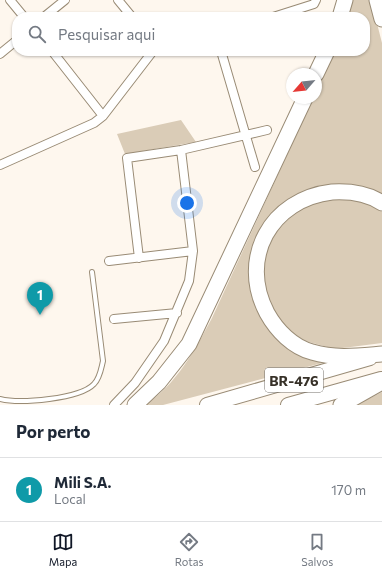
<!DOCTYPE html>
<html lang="pt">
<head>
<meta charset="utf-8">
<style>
	body { margin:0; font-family:Commissioner,sans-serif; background:#f2f2f3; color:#1f2937 }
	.compass { position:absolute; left:286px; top:68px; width:36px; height:36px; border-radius:50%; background:#fff; box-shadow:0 1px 3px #0004; rotate:242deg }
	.you { position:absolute; left:187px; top:203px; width:14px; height:14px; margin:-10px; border:3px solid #fff; border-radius:50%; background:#1a73e8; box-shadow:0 0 0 6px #1a73e833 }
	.badge { display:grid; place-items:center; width:26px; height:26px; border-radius:50%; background:#111827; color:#fff; font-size:13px; font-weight:700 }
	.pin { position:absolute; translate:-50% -33px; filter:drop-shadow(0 1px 2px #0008) }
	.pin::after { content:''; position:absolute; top:21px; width:14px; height:12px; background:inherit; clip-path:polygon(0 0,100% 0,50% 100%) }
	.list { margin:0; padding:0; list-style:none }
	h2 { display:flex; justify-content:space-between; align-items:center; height:52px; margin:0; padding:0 16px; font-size:17px }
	h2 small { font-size:13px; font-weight:400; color:#747a83 }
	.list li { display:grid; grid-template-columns:26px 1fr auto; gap:12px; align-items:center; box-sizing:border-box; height:64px; padding:0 16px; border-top:1px solid #e0e1e3 }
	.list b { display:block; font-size:15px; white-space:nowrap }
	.list p { margin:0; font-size:13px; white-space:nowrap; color:#747a83 }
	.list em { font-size:13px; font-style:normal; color:#747a83 }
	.icon { flex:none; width:22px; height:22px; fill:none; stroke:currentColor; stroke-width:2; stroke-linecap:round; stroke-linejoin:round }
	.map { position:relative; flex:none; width:382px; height:405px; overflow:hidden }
	.search { position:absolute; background:#fff; box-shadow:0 1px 3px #0004; left:12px; right:12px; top:12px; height:44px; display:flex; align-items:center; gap:10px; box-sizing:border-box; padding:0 14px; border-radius:16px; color:#747a83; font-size:15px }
	.sheet { height:116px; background:#fff }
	nav { display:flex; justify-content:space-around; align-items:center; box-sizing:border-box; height:56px; border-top:1px solid #e0e1e3; background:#fff; font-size:11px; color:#747a83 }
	nav a { display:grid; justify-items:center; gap:2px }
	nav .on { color:#111827 }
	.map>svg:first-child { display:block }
</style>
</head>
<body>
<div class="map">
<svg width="382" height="405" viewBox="0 0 382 405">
	<rect width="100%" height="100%" fill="#fef7ee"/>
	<!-- green -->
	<path fill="#daccb7" d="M 350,0 L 371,0 L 382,43 L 382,194 L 359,186 L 338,185 L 262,231 L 261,310 L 326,362 L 163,405 L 145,405 C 176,385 195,350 212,318 L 313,98 L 316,98 L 316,91 L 333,51 L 365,51 L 365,17 L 346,17 Z
		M 181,120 L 196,142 L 125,154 L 117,134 Z
		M 328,197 C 345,198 369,198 382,212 L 382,343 L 335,349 L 305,341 L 279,324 L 263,294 L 261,268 L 274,229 L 289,214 Z
		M 382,392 L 382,405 L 356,405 Z"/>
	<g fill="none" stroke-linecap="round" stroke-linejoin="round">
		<!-- service casing -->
		<g stroke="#998b75" stroke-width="6">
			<path id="service" d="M 0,399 C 20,404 80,399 94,384 C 100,378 101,369 103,361 L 92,272"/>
		</g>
		<!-- minor casing -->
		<g stroke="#998b75" stroke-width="10">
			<path id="minor" d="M 10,0 L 24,17
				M 118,0 L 132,17
				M 44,17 L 65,0
				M 273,17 L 314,4 L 316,0
				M 52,51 L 103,116
				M 221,51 L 255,167
				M 0,54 L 17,40
				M 0,165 L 94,123 L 103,116 L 153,51
				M 139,258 L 127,158 L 181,150 L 267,130
				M 109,261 L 193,251
				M 114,319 L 177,313
				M 114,405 L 135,383 L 164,341 L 189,281 L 193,251 L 181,150"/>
		</g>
		<!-- trunk casing -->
		<g stroke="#998b75" stroke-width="16">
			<path id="trunk" d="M 207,405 L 370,358
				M 288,405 L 381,379"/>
		</g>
		<!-- motorway casing -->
		<g stroke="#998b75" stroke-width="17">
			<path id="motorway" d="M 377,0 L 382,19
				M 340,17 L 345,0
				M 316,74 L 327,51
				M 382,203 C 367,193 350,191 332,192 C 271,199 238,258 267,313 C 277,331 293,347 312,352 C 336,359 358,356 382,354
				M 135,405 L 159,382 L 189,344 L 305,98
				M 341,405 L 382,382"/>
		</g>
		<!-- service -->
		<use href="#service" stroke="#fff" stroke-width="4"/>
		<!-- minor -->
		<use href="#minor" stroke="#fff" stroke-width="8"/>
		<!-- trunk -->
		<use href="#trunk" stroke="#fff" stroke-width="14"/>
		<!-- motorway -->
		<use href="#motorway" stroke="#fff" stroke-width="15"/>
	</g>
	<g text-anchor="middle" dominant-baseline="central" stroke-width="4" stroke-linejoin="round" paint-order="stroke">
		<!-- shield labels -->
		<rect fill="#fff" stroke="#736f68" stroke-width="1" x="265" y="368" width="58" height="24" rx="3"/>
		<g font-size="14" font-weight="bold" fill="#373128">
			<text x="294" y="380">BR-476</text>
		</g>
	</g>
</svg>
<svg class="compass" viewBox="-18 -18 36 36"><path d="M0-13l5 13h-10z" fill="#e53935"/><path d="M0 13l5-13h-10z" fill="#747a83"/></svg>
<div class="you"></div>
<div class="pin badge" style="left:40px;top:315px;background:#0f9aa8">1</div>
<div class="search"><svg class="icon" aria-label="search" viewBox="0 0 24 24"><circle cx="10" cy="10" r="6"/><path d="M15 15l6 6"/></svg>Pesquisar aqui</div>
</div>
<section class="sheet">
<h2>Por perto<small></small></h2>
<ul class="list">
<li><span class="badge" style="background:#0f9aa8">1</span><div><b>Mili S.A.</b><p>Local</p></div><em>170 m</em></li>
</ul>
</section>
<nav>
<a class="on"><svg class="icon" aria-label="map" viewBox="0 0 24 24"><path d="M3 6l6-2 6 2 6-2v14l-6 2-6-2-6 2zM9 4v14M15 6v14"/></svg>Mapa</a>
<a><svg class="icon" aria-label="directions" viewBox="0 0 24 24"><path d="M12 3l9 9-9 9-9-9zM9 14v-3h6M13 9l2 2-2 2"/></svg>Rotas</a>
<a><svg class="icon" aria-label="saved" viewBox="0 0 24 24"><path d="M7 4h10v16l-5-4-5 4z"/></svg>Salvos</a>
</nav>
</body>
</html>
